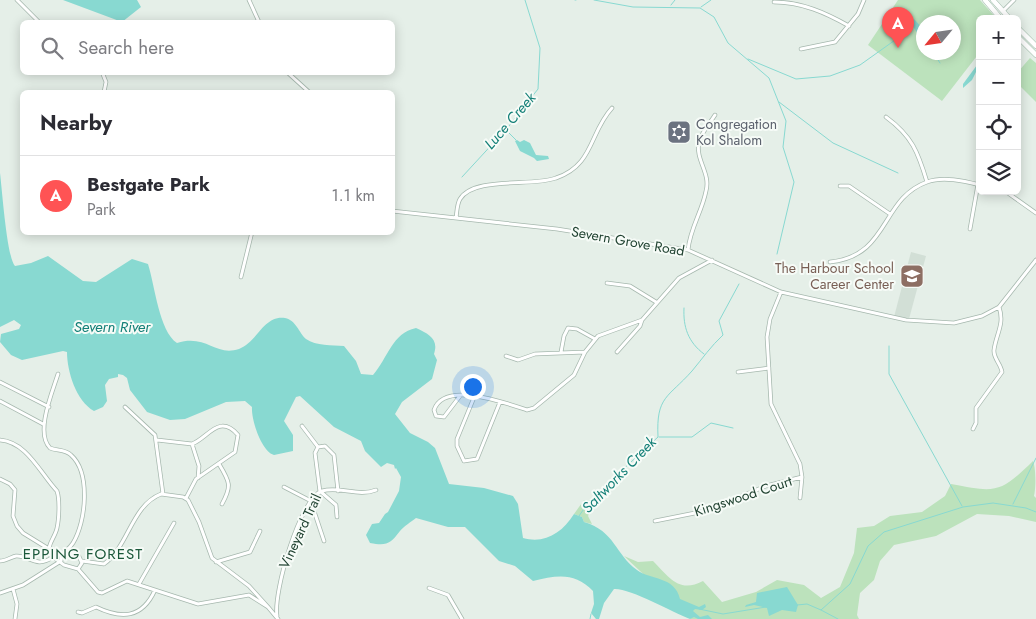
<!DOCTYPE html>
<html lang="en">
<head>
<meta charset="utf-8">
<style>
	body { margin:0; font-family:Jost,sans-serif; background:#f2f2f3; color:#2b2b33 }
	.controls { position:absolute; right:15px; top:15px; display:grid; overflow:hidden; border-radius:8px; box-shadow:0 2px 12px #0003 }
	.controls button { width:45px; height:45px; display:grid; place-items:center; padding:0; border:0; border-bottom:1px solid #e1e1e2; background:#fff; color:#2b2b33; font:25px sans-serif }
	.compass { position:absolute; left:916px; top:15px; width:45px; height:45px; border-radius:50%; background:#fff; box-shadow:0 2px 12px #0003; rotate:241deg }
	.you { position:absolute; left:472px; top:386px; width:18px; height:18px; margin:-12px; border:4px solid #fff; border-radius:50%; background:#1a73e8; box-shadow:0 0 0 8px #1a73e833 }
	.badge { display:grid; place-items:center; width:32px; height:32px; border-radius:50%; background:#ff5354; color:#fff; font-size:16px; font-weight:700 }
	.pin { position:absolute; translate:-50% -41px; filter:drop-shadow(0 1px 2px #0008) }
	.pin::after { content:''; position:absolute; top:26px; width:18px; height:15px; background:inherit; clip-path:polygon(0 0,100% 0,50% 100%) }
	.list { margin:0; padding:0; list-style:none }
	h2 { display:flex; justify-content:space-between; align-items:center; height:65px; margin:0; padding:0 20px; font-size:21px }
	h2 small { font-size:16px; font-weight:400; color:#7c7c81 }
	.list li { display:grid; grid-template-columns:32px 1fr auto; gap:15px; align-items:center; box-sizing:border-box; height:80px; padding:0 20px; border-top:1px solid #e1e1e2 }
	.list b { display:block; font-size:19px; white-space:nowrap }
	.list p { margin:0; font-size:16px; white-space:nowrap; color:#7c7c81 }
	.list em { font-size:16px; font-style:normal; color:#7c7c81 }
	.icon { flex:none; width:28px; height:28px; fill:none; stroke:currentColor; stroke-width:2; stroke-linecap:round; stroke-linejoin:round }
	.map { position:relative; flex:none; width:1036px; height:619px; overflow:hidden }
	.search { position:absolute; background:#fff; box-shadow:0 2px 12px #0003; left:20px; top:20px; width:375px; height:55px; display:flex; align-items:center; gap:12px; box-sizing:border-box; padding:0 18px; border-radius:8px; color:#7c7c81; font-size:19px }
	.panel { position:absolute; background:#fff; box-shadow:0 2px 12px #0003; left:20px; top:90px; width:375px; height:145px; border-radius:8px }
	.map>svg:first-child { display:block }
</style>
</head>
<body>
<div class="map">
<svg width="1036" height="619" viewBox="0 0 1036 619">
	<rect width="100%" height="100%" fill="#e5efe8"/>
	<!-- built -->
	<path fill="#d2dfd6" d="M 911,252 L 926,256 L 909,319 L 894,317 Z"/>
	<!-- green -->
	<path fill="#bce2bc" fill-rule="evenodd" d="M 898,0 L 980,0 L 997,19 L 980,19 L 980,52 L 942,101 L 868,45 ZM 924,22 L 954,22 L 954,52 L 924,52 Z
		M 1030,58 L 1036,63 L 1036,102 L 1017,83 L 1017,73 Z
		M 1033,461 C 1036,469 1036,487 1034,496 L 1036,498 L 1036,522 L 1009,516 L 977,514 L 936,536 L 894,545 L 880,561 L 874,580 L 860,593 L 857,615 L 859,619 L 691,619 L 624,556 L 638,562 L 653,561 C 669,577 679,594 703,581 L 722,602 L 756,592 L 777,580 L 804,585 L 821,598 L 840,587 L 854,553 L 857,528 L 874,526 L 890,516 L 922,512 L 945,496 L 951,484 C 997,493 1000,493 1033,461 Z
		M 584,500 L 590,500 L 593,505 L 588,516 L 592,524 L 584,522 L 582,517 L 574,514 Z"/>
	<!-- water -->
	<path fill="#88d9d1" d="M 63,0 L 137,0 L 141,7 L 122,22 Z
		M 914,19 L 923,29 L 923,36 L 919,36 L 911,23 Z
		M 980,61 L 980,71 L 976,72 L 972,80 L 963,88 L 963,84 Z
		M 517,140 L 520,142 L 524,140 L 530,143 L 536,155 L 548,156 L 549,159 L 537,161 L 534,158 L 520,151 L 515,141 Z
		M 0,173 C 2,189 7,258 15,266 L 31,263 L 48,256 L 83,281 L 96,282 L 132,259 L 148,264 C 155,286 159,331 177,343 C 207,334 215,357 239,349 C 257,343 263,315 285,318 C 296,320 299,333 306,339 C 316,346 332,345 344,346 L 356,361 L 361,374 L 373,375 C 388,358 392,333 416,328 C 429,334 439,339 434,354 L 437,360 L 432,379 L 402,402 L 395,414 L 410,433 L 428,442 L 435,448 L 449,484 L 484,488 L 513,496 L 518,504 L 523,538 C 545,544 562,533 574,514 L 582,517 L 584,522 C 615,531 615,554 637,570 C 650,580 675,576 680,599 L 699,607 L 705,604 L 706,607 L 702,610 L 695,609 L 693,611 L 700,617 L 708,615 L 712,619 L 698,619 L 694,617 L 690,619 C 672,612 630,588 614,589 L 604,603 L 599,619 L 596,619 L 591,613 L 594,604 L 593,591 C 575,572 557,575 533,581 L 515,566 L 499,561 L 465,527 L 448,527 L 416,518 C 411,522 404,526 400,531 C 390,544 387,546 370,543 L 366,535 L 372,524 L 379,523 L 385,514 L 388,512 L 399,491 L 401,477 L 396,468 L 395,469 L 394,465 L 387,463 L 381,467 L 365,451 L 361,441 L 334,427 L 300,396 L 296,397 L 284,421 L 293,435 L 293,451 L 274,455 C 261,451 251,419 252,407 L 245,401 L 226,402 L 185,419 L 170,420 L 147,412 L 130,390 L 127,378 L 123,375 L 118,374 L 118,377 L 109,379 L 105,385 L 107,401 L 103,407 L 94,411 C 76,401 67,371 67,352 L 63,351 L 22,360 L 11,355 L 0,342 L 1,334 L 19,329 L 21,325 L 14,320 L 0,327 Z
		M 787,587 L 798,605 L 796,612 L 782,610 L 769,616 L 767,608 L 754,605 L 745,607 L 746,605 L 756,602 L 757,593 Z"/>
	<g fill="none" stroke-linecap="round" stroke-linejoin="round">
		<!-- stream -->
		<path stroke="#88d9d1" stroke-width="1" d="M 575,0 L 576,0
			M 594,0 L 633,7 L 700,8 L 714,17 L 728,43 L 769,78 L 786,121 L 783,147 L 794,182 L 777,254
			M 671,5 L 675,0
			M 701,7 L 711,0
			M 933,52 L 940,63
			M 748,59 L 796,79 L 830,76 L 860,65 L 912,28
			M 779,102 L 833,143 L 898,173
			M 506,130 L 516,140
			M 462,177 L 509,126 L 538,89 L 540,48 L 525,0
			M 684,308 C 683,327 688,342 704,354
			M 889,346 L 889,374 L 962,506
			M 659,437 L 692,437 L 711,423 L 733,428
			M 1013,504 L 1036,458
			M 579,516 L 590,500 L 658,437 C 656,396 668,398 692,371 C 702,359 711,346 723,335 L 719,321 L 739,284
			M 797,605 L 807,604 L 821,610 L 850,584 L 868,546 L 884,532 L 963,507 L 993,503 L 1026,508 L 1036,512
			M 699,609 L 723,614 L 766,607
			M 821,610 L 838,619
			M 590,619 L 591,614"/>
		<!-- street casing -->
		<g stroke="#a6b8ae" stroke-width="4.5">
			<path id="street" d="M 17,0 L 39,22
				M 249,0 L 259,22
				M 774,2 C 802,2 826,13 849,26
				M 1003,11 L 1014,0
				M 801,49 L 835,42 L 858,14 L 864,0
				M 102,72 L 106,82 L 104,92
				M 287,72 L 309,92
				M 886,117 C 912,136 918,152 927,182
				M 840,186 L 849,186 L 890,214
				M 1005,191 L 1036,213
				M 392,211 L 557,229 L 688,250 L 781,292 L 906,320 L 954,323 L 982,316 L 999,307 L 1036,260
				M 456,218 C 457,211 457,204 460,199 C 474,176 532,187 556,178 C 594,165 589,133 612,108
				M 970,229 L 978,184
				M 688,250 C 690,228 702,212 706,191 C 711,173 695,160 699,142 C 701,133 710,123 715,115
				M 830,262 C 890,256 880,199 927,182 C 943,176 964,181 980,185
				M 241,277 L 252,232
				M 607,283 L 630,286 L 656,302
				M 781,292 L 770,319 L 767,337 L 771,404 L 800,464 L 802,477 L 800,498
				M 561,352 L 564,336 L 568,328 L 577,329 L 595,339
				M 617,352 L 640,326 L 642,320
				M 506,356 L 518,360 L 535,354 L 585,352
				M 738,372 L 769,368
				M 58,374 C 52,393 35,433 50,448 C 57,451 65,449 71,455 C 91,473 86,522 73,543 C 70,548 66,550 62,554 L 61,561
				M 0,382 L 49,407
				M 475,395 L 457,439 L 457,446 L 464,461 L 477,459 L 500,402
				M 460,396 L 444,417 L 436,416 L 434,410 C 444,380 506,403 527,410 L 534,408 L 574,375 L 585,352 L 598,336 L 642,320 L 679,278 L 712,260
				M 0,401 L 43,424
				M 125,407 L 155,435 L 163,494
				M 302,426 L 318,447
				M 973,429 L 976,423 L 976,408 L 1002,372 C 1001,364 993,358 994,350 C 996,334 1005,324 999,307
				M 0,440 C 27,442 40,473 57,491 C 60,500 59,519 57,528 C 55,538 46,545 50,555 L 53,557 C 36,569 29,555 16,556 C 11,557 6,561 0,561
				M 157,440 L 192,444 C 208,438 219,413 238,435 L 235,452 L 196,479 L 186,498
				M 192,444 L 199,466 L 198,478
				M 318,447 L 325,446 L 334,455 L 338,491
				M 318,447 L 315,453 L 320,492
				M 219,464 C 230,482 232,486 222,504
				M 0,479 L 10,484 L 15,490 L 13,516 L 17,526 L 23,533 L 49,549
				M 284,487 L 311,501
				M 321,492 L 336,505 L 337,517
				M 311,502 L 324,541
				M 655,521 L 705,511 L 766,486 L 802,477
				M 68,550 L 76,550 L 82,563 L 78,569
				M 63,553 L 53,557 L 64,565 L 78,569
				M 82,561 L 104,564 C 129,546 131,506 161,494 L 183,497 L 188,500 L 199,522 L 212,558 L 249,586 L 268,607
				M 216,562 L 250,552 L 260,531
				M 78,569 L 98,592 L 102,593 L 127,581 L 198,604 L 249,595 L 268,607 L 278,619
				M 139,584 L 174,523
				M 429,588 L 448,595 L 462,619
				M 13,589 L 17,604 L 15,619
				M 0,593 L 23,585 L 61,561
				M 78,612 L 82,613 L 96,607 C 121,619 142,619 155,590
				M 277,616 C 273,593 300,498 322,491 C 340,486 358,497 376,490"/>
		</g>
		<!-- secondary casing -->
		<g stroke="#a5bfaf" stroke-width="5.5">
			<path id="secondary" d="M 985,0 L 1001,19
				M 993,0 L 1010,19
				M 1017,27 L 1036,46
				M 1017,36 L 1036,55"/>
		</g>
		<!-- street -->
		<use href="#street" stroke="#fff" stroke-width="3"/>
		<!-- secondary -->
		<use href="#secondary" stroke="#fff" stroke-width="4.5"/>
	</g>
	<!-- icons -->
	<defs>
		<g id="synagogue-square" transform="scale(1.25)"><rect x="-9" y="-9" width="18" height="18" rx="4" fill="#6b7280" stroke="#f6fbf7"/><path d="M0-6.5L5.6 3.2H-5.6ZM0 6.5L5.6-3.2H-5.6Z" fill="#fff"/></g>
		<g id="school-square" transform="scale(1.25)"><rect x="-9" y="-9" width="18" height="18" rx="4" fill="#8d6e63" stroke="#f6fbf7"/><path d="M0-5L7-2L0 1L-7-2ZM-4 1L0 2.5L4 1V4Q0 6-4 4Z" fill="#fff"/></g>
	</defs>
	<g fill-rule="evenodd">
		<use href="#synagogue-square" x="679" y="132"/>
		<use href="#school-square" x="912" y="276"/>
	</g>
	<g text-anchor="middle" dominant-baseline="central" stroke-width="4" stroke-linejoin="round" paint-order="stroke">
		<!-- worship labels -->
		<g font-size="14" fill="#5b616d" stroke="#f6fbf7" text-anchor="start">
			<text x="696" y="124">Congregation<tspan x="696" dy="16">Kol Shalom</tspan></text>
		</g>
		<!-- street labels -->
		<g font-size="14" fill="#214332" stroke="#f6fbf7">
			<text transform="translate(628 241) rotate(10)">Severn Grove Road</text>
			<text transform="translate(743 496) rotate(-18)">Kingswood Court</text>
			<text transform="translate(300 531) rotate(-65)">Vineyard Trail</text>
		</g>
		<!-- education labels -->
		<g font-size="14" fill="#785e54" stroke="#f6fbf7" text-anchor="end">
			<text x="894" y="268">The Harbour School<tspan x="894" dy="16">Career Center</tspan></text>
		</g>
		<!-- water labels -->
		<g font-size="15" font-style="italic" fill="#158078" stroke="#f6fbf7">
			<text transform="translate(510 121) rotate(-49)">Luce Creek</text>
			<text x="112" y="327">Severn River</text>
			<text transform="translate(619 475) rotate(-46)">Saltworks Creek</text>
		</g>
		<!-- neighbourhood labels -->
		<g font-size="15" letter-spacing="1" fill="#1b583a" stroke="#f6fbf7">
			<text x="83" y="554">EPPING FOREST</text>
		</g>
	</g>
</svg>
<div class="controls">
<button>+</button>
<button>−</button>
<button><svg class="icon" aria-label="locate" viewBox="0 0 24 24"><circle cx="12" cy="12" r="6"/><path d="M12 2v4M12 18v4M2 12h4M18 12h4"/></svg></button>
<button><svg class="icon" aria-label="layers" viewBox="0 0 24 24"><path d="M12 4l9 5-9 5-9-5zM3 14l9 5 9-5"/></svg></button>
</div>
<svg class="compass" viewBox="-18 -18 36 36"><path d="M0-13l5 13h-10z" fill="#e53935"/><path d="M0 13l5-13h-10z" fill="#7c7c81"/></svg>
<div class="you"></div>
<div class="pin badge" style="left:898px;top:48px">A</div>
<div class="search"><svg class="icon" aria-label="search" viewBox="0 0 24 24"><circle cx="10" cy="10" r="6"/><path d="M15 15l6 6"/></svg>Search here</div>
<section class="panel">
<h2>Nearby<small></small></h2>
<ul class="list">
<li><span class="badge">A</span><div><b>Bestgate Park</b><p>Park</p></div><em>1.1 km</em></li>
</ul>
</section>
</div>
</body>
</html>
